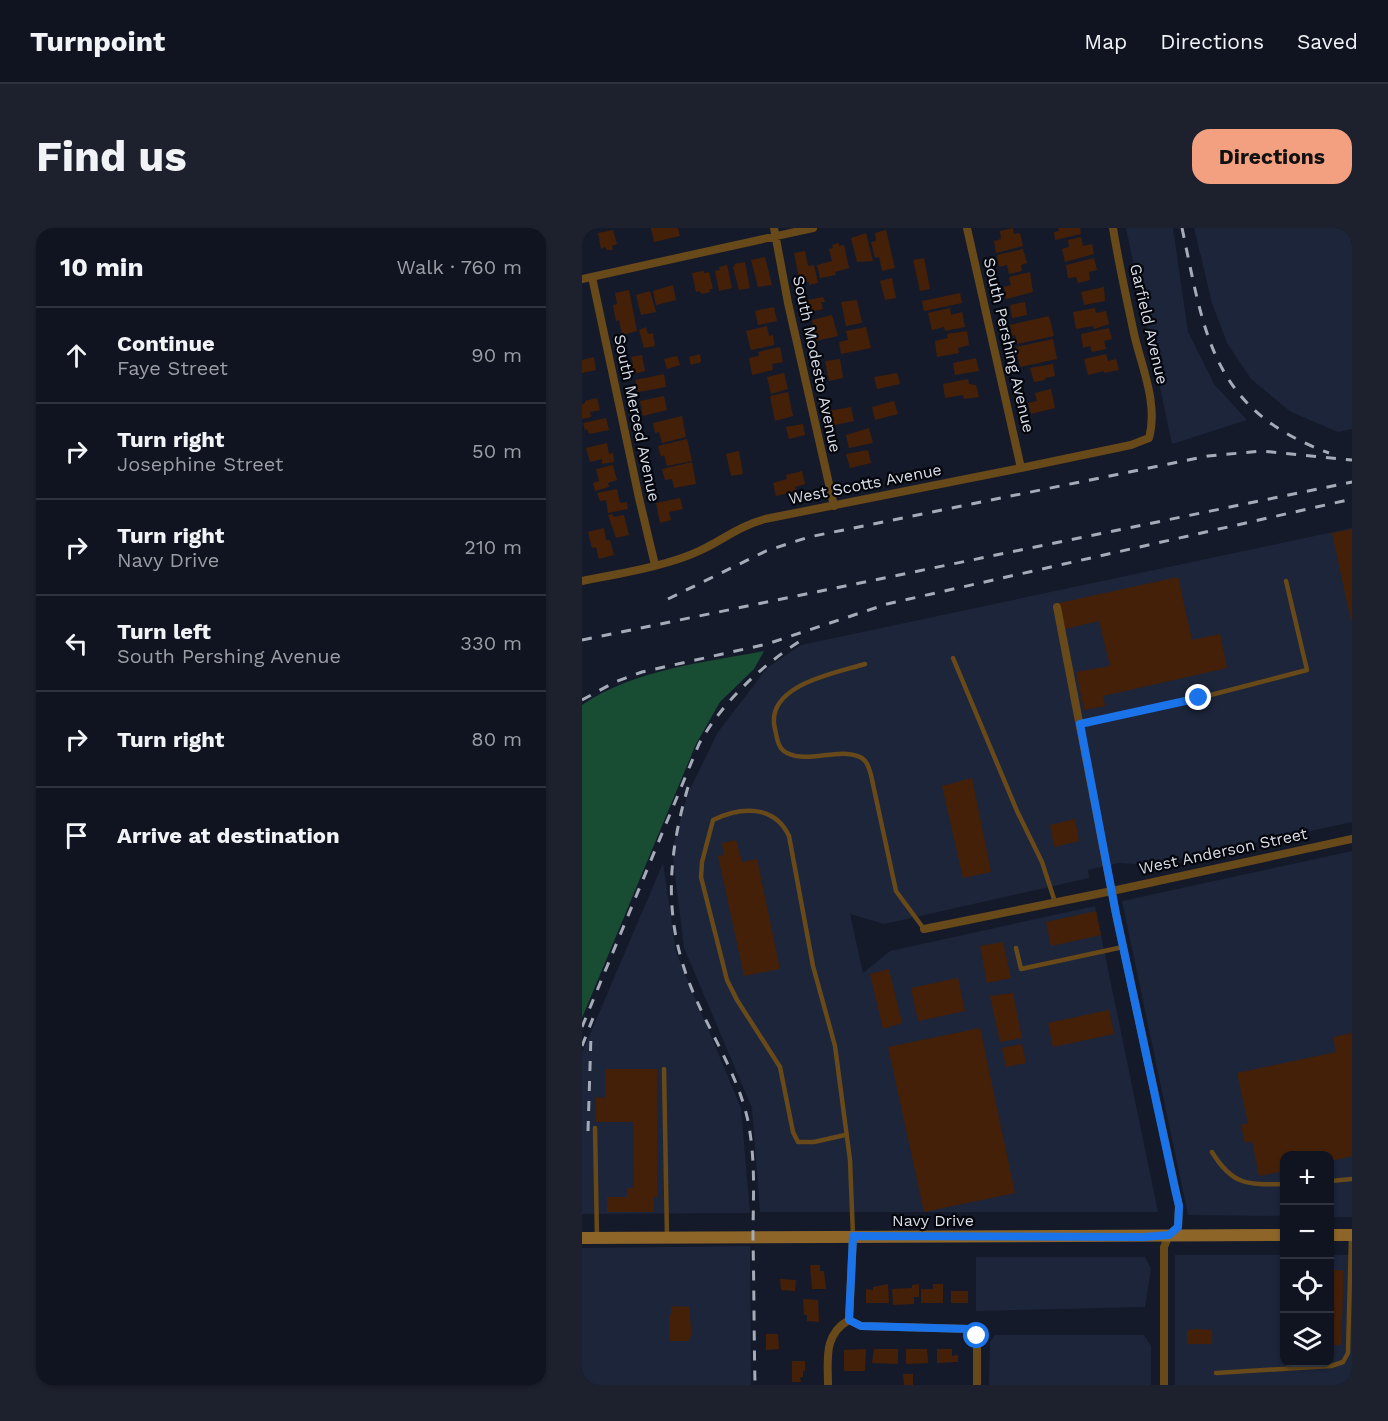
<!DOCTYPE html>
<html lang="en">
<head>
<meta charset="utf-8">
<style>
	body { margin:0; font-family:"Work Sans",sans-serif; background:#1d212d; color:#f1f3f6 }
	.controls { position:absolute; right:18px; bottom:18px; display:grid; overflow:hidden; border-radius:12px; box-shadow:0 2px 4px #0004 }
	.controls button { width:54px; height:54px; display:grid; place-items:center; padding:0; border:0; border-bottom:2px solid #2f333e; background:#0f1420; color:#f1f3f6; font:30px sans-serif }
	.stop { position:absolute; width:18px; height:18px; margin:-14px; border:4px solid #1a73e8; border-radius:50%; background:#fff }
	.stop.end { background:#1a73e8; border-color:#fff; box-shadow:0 2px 6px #0008 }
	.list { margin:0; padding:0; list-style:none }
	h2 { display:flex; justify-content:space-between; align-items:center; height:78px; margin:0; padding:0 24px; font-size:26px }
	h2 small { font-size:20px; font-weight:400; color:#9b9ea5 }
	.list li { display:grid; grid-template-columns:39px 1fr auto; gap:18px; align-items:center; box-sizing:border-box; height:96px; padding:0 24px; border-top:2px solid #2f333e }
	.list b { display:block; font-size:22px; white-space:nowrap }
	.list p { margin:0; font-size:20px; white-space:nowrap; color:#9b9ea5 }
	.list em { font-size:20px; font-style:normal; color:#9b9ea5 }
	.icon { flex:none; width:33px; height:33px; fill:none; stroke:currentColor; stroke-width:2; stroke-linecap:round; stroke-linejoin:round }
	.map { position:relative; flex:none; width:770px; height:1157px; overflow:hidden; border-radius:18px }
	header { display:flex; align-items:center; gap:36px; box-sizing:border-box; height:84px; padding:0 30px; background:#0f1420; border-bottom:2px solid #2f333e }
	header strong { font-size:28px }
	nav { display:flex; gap:33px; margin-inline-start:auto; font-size:21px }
	.intro { display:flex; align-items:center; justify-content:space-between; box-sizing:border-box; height:144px; padding:0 36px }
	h1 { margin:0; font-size:42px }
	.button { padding:15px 27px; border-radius:18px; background:#f2a080; color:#111; font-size:21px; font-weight:700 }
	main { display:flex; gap:36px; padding:0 36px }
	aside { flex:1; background:#0f1420; border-radius:18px; box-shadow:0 2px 4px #0004 }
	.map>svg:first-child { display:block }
</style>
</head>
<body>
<header>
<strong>Turnpoint</strong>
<nav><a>Map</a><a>Directions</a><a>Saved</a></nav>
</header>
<div class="intro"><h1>Find us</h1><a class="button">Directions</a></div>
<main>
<aside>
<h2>10 min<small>Walk · 760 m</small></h2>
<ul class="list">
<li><svg class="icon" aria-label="ahead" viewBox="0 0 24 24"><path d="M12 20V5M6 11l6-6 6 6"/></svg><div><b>Continue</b><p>Faye Street</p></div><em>90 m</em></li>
<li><svg class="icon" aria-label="right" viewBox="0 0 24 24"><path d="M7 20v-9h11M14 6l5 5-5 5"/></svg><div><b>Turn right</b><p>Josephine Street</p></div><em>50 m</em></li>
<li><svg class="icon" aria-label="right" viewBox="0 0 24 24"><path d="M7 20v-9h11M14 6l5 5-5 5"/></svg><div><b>Turn right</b><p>Navy Drive</p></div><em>210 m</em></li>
<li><svg class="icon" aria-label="left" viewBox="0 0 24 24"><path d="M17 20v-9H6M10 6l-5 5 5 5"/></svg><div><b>Turn left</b><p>South Pershing Avenue</p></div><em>330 m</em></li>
<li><svg class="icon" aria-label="right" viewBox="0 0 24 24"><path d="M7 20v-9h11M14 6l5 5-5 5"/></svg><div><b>Turn right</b></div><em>80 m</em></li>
<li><svg class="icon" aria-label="arrive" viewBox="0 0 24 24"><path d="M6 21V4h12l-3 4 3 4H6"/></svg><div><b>Arrive at destination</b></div></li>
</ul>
</aside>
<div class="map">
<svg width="770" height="1157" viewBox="0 0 770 1157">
	<rect width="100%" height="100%" fill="#141a2a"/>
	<!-- built -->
	<path fill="#1c253a" d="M 544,0 L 591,0 L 606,104 L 632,156 L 665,192 L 590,216 Z
		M 612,0 L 770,0 L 770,201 L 756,204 L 709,184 L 669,151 L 645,115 L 630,75 Z
		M 770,300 L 770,594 L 568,637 L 537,635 L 506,642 L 507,650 L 302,696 L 268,686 L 281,745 L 308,723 L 513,678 L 576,984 L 178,984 L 170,880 L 102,720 L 90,622 L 106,565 L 136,504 L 185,440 L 219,417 Z
		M 770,623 L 770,989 L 748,989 L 748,928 L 702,928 L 702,988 L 606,987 L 540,673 Z
		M 81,635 L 94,724 L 159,880 L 168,985 L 0,986 L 0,825 Z
		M 168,1018 L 169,1157 L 0,1157 L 0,1020 Z
		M 593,1027 L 702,1027 L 702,1134 L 748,1134 L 748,1027 L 770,1027 L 770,1157 L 593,1157 Z
		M 394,1029 L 563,1029 L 569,1041 L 563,1079 L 394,1083 Z
		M 413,1107 L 562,1107 L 569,1118 L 569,1157 L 407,1157 L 408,1114 Z"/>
	<!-- green -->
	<path fill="#184d34" d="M 182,423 L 172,441 L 138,474 L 114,516 L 0,790 L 0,477 C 53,441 121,435 182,423 Z"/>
	<!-- building -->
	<path fill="#452008" d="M 69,0 L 96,0 L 98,8 L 72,14 Z
		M 431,0 L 432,6 L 438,5 L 441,18 L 414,25 L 412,13 L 419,11 L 418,3 Z
		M 476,0 L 498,0 L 499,6 L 473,12 L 472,4 L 477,3 Z
		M 31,2 L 35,16 L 30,18 L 31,22 L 25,22 L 23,19 L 19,21 L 16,5 Z
		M 304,2 L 313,40 L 300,43 L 297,29 L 293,30 L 289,14 L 294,13 L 293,5 Z
		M 284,5 L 291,33 L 275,34 L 269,10 Z
		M 499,9 L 501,18 L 510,16 L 512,26 L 483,34 L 480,21 L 487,19 L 486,12 Z
		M 257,15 L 257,18 L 262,17 L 267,40 L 253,44 L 254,47 L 238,50 L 235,37 L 250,33 L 247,21 L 251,20 L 250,17 Z
		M 441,21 L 445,35 L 439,37 L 440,43 L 427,46 L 425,37 L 417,39 L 415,27 Z
		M 223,23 L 226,38 L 232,37 L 236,55 L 227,57 L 227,54 L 218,55 L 212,25 Z
		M 183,29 L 190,57 L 176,59 L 169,32 Z
		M 342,30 L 348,61 L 338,63 L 331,32 Z
		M 512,30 L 515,42 L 507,44 L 508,52 L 496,55 L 494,49 L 486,50 L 484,37 Z
		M 163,34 L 168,60 L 157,62 L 151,39 L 153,38 L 152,36 Z
		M 145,37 L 150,60 L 137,63 L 133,43 L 138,42 L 137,39 Z
		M 121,43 L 122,45 L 127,44 L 131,61 L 127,61 L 128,64 L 120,66 L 118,63 L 114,64 L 110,45 Z
		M 448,44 L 451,64 L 424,71 L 422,59 L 429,57 L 427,49 Z
		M 310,50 L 314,70 L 303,72 L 298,53 Z
		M 91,57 L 94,72 L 74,77 L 71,63 Z
		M 522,59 L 523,73 L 502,77 L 499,64 Z
		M 47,62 L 55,103 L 40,107 L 37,92 L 34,93 L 31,77 L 35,76 L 33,65 Z
		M 68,63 L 74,84 L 59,87 L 54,67 Z
		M 378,65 L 380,75 L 342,83 L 340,73 Z
		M 241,69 L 243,74 L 239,74 L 241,81 L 224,85 L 221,73 Z
		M 275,72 L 280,95 L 264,98 L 259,74 Z
		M 443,74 L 445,87 L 430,90 L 428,77 Z
		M 192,79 L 195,93 L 176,97 L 173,83 Z
		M 368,80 L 369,87 L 380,84 L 383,99 L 363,103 L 362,99 L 350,102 L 346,85 Z
		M 513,80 L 514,85 L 524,83 L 527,96 L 512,101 L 511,98 L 494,101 L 491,84 Z
		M 250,87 L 256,108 L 234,113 L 230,92 Z
		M 467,88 L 472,108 L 435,116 L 433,107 L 430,108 L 428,97 Z
		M 185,98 L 187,108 L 191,107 L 192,117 L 169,122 L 164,103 Z
		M 64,99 L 66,106 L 71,105 L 73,118 L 62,120 L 57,102 Z
		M 284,99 L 289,120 L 259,126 L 257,114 L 266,112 L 264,103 Z
		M 527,100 L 530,111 L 522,113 L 524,121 L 510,124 L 508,118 L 501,120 L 499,106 Z
		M 385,103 L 387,117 L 376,120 L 377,125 L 355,129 L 353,113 L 366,110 L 365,106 Z
		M 471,111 L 475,131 L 438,139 L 434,119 Z
		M 198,119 L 201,134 L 190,136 L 191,142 L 170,147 L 167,130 L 177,128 L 176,124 Z
		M 118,126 L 119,134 L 109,137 L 107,129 Z
		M 524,126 L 526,133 L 534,131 L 537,142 L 522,145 L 522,143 L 506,147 L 502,131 Z
		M 60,127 L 63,143 L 46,147 L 43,137 L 51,135 L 49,129 Z
		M 95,128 L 98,137 L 85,141 L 82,131 Z
		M 12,129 L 14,142 L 0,145 L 0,132 Z
		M 394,130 L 397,143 L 373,147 L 371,135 Z
		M 258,131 L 261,150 L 247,153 L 243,133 Z
		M 471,136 L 473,148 L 463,150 L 463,152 L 452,154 L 448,140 Z
		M 202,145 L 206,161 L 189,166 L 185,149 Z
		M 315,145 L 318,156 L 295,161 L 292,149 Z
		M 82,146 L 84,159 L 56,164 L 53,152 Z
		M 386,151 L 387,156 L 394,157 L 397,169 L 382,171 L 381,167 L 363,170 L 361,156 Z
		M 469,161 L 473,180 L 449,186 L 446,175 L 455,173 L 453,165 Z
		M 206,164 L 211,188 L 193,193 L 188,168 Z
		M 82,168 L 85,182 L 61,188 L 58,173 Z
		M 15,170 L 18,182 L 8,184 L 9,189 L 0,191 L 0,176 L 3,175 L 3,173 Z
		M 312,173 L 316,186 L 293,192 L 290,179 Z
		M 269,179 L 272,193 L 249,198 L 246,183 Z
		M 100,188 L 104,209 L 80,215 L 77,204 L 73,205 L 71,195 Z
		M 24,190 L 27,202 L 7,206 L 5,201 L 3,202 L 1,195 Z
		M 221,196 L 223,207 L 207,211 L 204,199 Z
		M 287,200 L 291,215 L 267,220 L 264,207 Z
		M 105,211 L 110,233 L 85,238 L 82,227 L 79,229 L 76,218 Z
		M 25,215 L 27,226 L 31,225 L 32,234 L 20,236 L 20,231 L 8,234 L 4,220 Z
		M 286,222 L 289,235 L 268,240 L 264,226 Z
		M 157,223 L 161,246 L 149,248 L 144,226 Z
		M 110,234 L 114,256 L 92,260 L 90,251 L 83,252 L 80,241 Z
		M 31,237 L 35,252 L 26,255 L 27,259 L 13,263 L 11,255 L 17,253 L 14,241 Z
		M 220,243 L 223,256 L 213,259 L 214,263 L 194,268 L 191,255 L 205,251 L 204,247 Z
		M 35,261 L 38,275 L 45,274 L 46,281 L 26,285 L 24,272 L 18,273 L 15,265 Z
		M 98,270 L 101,281 L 87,284 L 89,292 L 78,295 L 74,275 Z
		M 31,286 L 31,289 L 42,287 L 47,307 L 34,310 L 26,287 Z
		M 22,300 L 24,312 L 28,312 L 32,327 L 17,331 L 14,319 L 10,320 L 6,304 Z
		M 770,301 L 770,392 L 769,393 L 750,305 Z
		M 596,349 L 610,412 L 638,406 L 645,440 L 521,468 L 523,478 L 502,482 L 494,444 L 528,438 L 517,393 L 483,401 L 477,375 Z
		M 390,550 L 409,644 L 381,650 L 360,558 Z
		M 493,591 L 497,613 L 472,619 L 468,597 Z
		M 154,612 L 160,634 L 175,631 L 198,741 L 162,748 L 136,628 L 142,627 L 140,615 Z
		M 514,683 L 519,707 L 469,718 L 464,694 Z
		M 421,714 L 429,750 L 405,755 L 398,718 Z
		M 307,741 L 320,795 L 301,801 L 288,746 Z
		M 376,750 L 383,783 L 336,793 L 329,760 Z
		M 431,765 L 440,810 L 418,814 L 408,768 Z
		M 527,782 L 532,806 L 471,819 L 466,795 Z
		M 398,800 L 433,965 L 342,984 L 306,819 Z
		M 770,805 L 770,928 L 748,933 L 748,928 L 702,928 L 702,943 L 677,948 L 670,913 L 663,915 L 659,897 L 666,895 L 655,845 L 754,824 L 751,809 Z
		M 440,816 L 444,835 L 424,839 L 420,820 Z
		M 23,841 L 75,841 L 75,969 L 72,969 L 72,984 L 25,984 L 25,969 L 45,969 L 45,960 L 52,960 L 51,894 L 14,894 L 14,869 L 23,870 Z
		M 228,1037 L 238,1037 L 238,1043 L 242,1043 L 244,1061 L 230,1061 Z
		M 748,1042 L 762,1042 L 759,1117 L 748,1117 Z
		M 198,1051 L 214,1052 L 213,1063 L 199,1062 Z
		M 306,1056 L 307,1075 L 284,1075 L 284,1061 L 291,1062 L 291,1059 Z
		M 337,1056 L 337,1069 L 332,1069 L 332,1076 L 311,1077 L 310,1061 L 330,1060 L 330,1057 Z
		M 351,1056 L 361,1056 L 361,1075 L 339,1075 L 339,1061 L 351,1061 Z
		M 369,1063 L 386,1063 L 386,1075 L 369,1075 Z
		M 221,1071 L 236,1072 L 237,1094 L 225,1093 L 225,1087 L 222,1087 Z
		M 91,1078 L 107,1079 L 110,1109 L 108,1109 L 108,1113 L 87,1113 L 87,1087 L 89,1087 L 89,1080 Z
		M 615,1101 L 630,1102 L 630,1116 L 605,1116 L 605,1102 Z
		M 184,1106 L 196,1106 L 197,1121 L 184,1122 Z
		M 284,1121 L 283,1143 L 262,1143 L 262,1122 Z
		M 292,1121 L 316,1121 L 316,1136 L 290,1135 Z
		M 324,1121 L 345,1121 L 346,1135 L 324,1136 Z
		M 355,1121 L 370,1121 L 370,1128 L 376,1127 L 376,1134 L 355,1135 Z
		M 210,1133 L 223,1133 L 223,1143 L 221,1143 L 221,1149 L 218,1149 L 219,1154 L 210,1154 Z
		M 321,1146 L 331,1146 L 331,1157 L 322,1157 Z"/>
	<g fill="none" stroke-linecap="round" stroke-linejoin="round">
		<!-- lane -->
		<path stroke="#684919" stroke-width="4.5" d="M 371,430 L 435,583 L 460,634 L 473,674
			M 283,436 C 254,445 182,457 193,501 C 195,510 196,521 205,525 C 227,536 256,519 278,529 C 285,532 287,540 289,547 L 314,663 L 342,701
			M 498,496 L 617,470 L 725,442 L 704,353
			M 434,720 L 439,741 L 541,719
			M 82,841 L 85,1009
			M 13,900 L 15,1010
			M 263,907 L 232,914 L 216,914 L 211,904 L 198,839 L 155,772 L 145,752 L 119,649 L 120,634 L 131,592 C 158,579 192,576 207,608 L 231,738 L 253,818 L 268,932 L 271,1008
			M 630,924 C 650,957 665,957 702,956
			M 748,953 L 770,951
			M 634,1145 L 749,1138 L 761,1134 L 766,1125 L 769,1009"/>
		<!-- street -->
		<path stroke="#684919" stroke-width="8" d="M 192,0 L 206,75 L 252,278
			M 385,0 L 439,240
			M 10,49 L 57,270 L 73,337
			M 0,51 L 231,0
			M 0,353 C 34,346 86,338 117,323 C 141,312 157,298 183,291 L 439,240 L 549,217 L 567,210 C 576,177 561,142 553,110 C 545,73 537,37 531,0
			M 475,379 L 534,686 L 597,978 L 596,999 L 587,1007 L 582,1019 L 582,1157
			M 342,701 L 530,663 L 770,611
			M 267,1092 L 279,1098 L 388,1101 L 395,1108 L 395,1157
			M 267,1092 L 271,1008
			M 246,1157 C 246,1131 241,1107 267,1092"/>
		<!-- secondary -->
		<path stroke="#8d6529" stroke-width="12" d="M 748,1007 L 770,1007
			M 0,1010 L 702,1007"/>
		<!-- rail -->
		<path stroke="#a6abb8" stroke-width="3" stroke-dasharray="10 10" stroke-linecap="butt" d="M 600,0 C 623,108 630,182 747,225
			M 86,371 L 184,323 L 227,309 L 626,228 L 680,223 L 770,232
			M 0,412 L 770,254
			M 0,472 L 33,454 L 60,444 L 185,416 L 305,376 L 770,271
			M 106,559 C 85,631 81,693 111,764 C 129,807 156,847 166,893 C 174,934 171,970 171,1011 C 172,1060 172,1108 173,1157
			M 0,799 L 117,516 C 140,474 182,435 223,410
			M 0,818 L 11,790
			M 6,903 L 9,807"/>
	</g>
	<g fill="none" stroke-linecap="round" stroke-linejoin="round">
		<!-- route -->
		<path stroke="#1a73e8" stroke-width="8" d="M 395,1108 L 388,1101 L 279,1098 L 267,1092 L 271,1008 L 562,1009 L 587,1007 L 596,999 L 597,978 L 593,961 L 534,686 L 498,496 L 617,470"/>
	</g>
	<g text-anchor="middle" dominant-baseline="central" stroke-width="4.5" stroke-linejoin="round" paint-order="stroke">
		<!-- street labels -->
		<g font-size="16" fill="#d8dde8" stroke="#04060c">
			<text transform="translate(567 96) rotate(77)">Garfield Avenue</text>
			<text transform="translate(427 117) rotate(77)">South Pershing Avenue</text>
			<text transform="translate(235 136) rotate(78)">South Modesto Avenue</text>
			<text transform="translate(55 190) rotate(78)">South Merced Avenue</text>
			<text transform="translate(283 256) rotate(-11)">West Scotts Avenue</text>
			<text transform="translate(641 623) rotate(-12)">West Anderson Street</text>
			<text x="351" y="992">Navy Drive</text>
		</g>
	</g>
</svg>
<div class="controls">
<button>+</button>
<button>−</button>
<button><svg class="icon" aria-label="locate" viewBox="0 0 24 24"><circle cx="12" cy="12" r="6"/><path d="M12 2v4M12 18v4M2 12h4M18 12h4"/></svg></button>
<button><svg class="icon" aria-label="layers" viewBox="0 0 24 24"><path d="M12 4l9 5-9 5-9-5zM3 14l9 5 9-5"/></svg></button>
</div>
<div class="stop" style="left:395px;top:1108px"></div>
<div class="stop end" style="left:617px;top:470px"></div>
</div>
</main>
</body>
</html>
